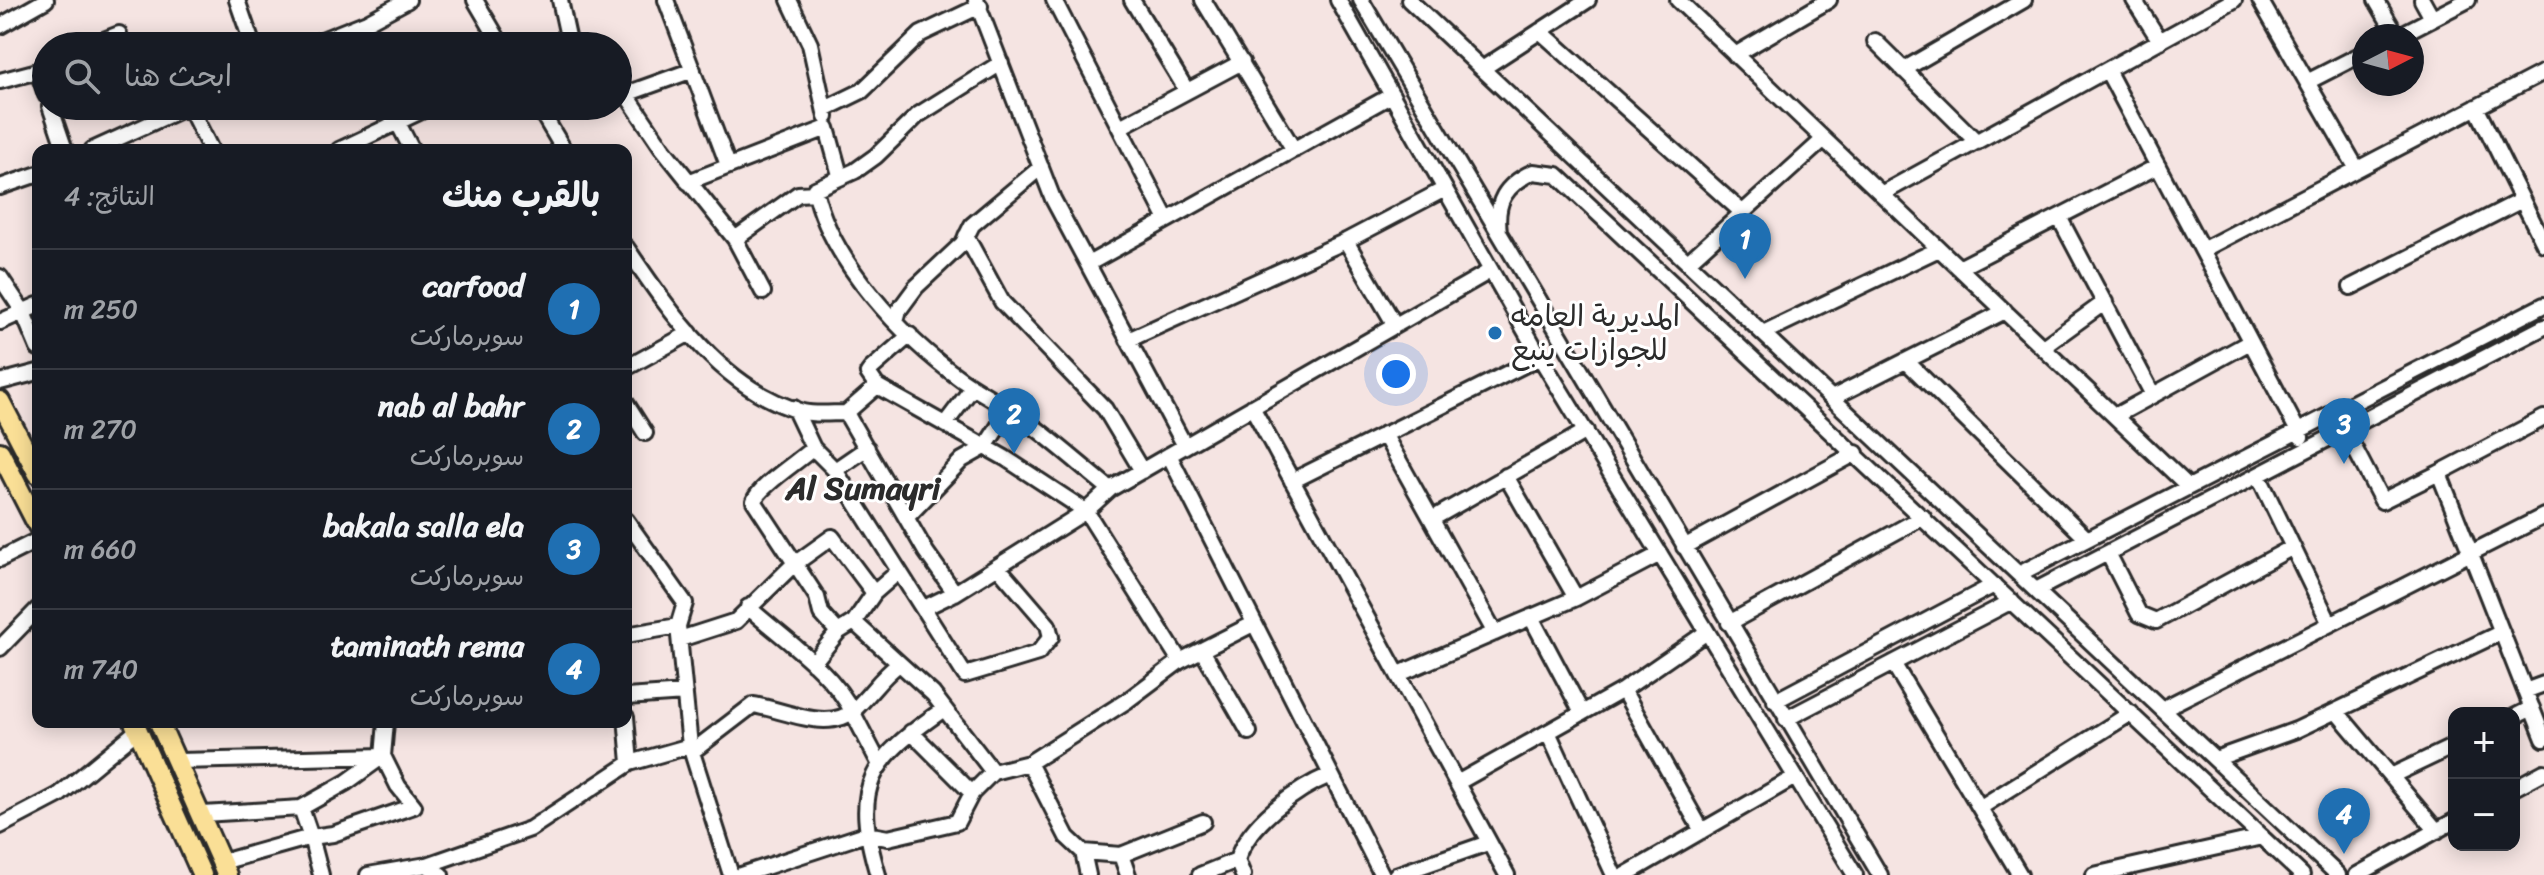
<!DOCTYPE html>
<html lang="ar">
<head>
<meta charset="utf-8">
<style>
	body { margin:0; font-family:Sriracha,"Playpen Sans Arabic",sans-serif; background:#20242c; color:#f1f3f6; direction:rtl }
	.controls { position:absolute; right:24px; bottom:24px; display:grid; overflow:hidden; border-radius:16px; box-shadow:0 4px 20px #0003 }
	.controls button { width:72px; height:72px; display:grid; place-items:center; padding:0; border:0; border-bottom:2px solid #363941; background:#171b24; color:#f1f3f6; font:40px sans-serif }
	.compass { position:absolute; left:2352px; top:24px; width:72px; height:72px; border-radius:50%; background:#171b24; box-shadow:0 4px 20px #0003; rotate:84deg }
	.you { position:absolute; left:1396px; top:374px; width:28px; height:28px; margin:-20px; border:6px solid #fff; border-radius:50%; background:#1a73e8; box-shadow:0 0 0 12px #1a73e833 }
	.badge { display:grid; place-items:center; width:52px; height:52px; border-radius:50%; background:#1f6fb2; color:#fff; font-size:26px; font-weight:700 }
	.pin { position:absolute; translate:-50% -66px; filter:drop-shadow(0 2px 4px #0008) }
	.pin::after { content:''; position:absolute; top:42px; width:28px; height:24px; background:inherit; clip-path:polygon(0 0,100% 0,50% 100%) }
	.list { margin:0; padding:0; list-style:none }
	h2 { display:flex; justify-content:space-between; align-items:center; height:104px; margin:0; padding:0 32px; font-size:34px }
	h2 small { font-size:26px; font-weight:400; color:#9ea1a6 }
	.list li { display:grid; grid-template-columns:52px 1fr auto; gap:24px; align-items:center; box-sizing:border-box; height:120px; padding:0 32px; border-top:2px solid #363941 }
	.list b { display:block; font-size:30px; white-space:nowrap }
	.list p { margin:0; font-size:26px; white-space:nowrap; color:#9ea1a6 }
	.list em { font-size:26px; font-style:normal; color:#9ea1a6 }
	.icon { flex:none; width:44px; height:44px; fill:none; stroke:currentColor; stroke-width:2; stroke-linecap:round; stroke-linejoin:round }
	.map { position:relative; flex:none; width:2544px; height:875px; overflow:hidden; direction:ltr }
	.search { position:absolute; background:#171b24; box-shadow:0 4px 20px #0003; left:32px; top:32px; width:600px; height:88px; display:flex; align-items:center; gap:20px; box-sizing:border-box; padding:0 28px; border-radius:44px; color:#9ea1a6; font-size:30px }
	.panel { position:absolute; background:#171b24; box-shadow:0 4px 20px #0003; left:32px; top:144px; width:600px; height:584px; border-radius:16px; direction:rtl }
	.map>svg:first-child { display:block }
</style>
</head>
<body>
<div class="map">
<svg width="2544" height="875" viewBox="0 0 2544 875">
	<rect width="100%" height="100%" fill="#f5e4e2"/>
	<filter id="ink" filterUnits="userSpaceOnUse"><feTurbulence type="fractalNoise" baseFrequency=".0125" numOctaves="2"/><feDisplacementMap in="SourceGraphic" scale="16" xChannelSelector="R" yChannelSelector="G"/><feConvolveMatrix kernelMatrix="1 2 1 2 8 2 1 2 1" color-interpolation-filters="sRGB"/></filter>
	<g filter="url(#ink)">
		<g fill="none" stroke-linecap="round" stroke-linejoin="round">
			<!-- minor casing -->
			<g stroke="#2b2b2b" stroke-width="20">
				<path id="minor" d="M 237,0 L 253,46
					M 475,0 L 502,46
					M 560,0 L 570,46
					M 666,0 L 728,165
					M 789,0 L 810,44 L 826,117
					M 976,0 L 1053,199 L 1185,446
					M 1054,0 L 1167,220
					M 1132,0 L 1187,91
					M 1203,0 L 1294,150
					M 1338,0 L 1540,357 L 1855,875
					M 1361,0 L 1880,875
					M 1409,0 L 2338,875
					M 1678,0 L 2189,487
					M 2134,0 L 2160,41
					M 2260,0 L 2357,169
					M 2376,0 L 2397,36
					M 2422,0 L 2432,18
					M 0,26 L 46,0
					M 1540,31 L 1743,213
					M 2398,36 L 2468,0
					M 1875,41 L 1977,142
					M 88,46 L 119,34
					M 307,46 L 367,22 L 408,0
					M 1735,55 L 1829,0
					M 1001,63 L 918,115 L 876,156 L 855,171 L 815,189 C 830,261 903,338 962,380 C 984,395 1008,407 1029,423 C 1057,444 1083,467 1110,489
					M 1482,69 L 1588,0
					M 1903,70 L 2024,0
					M 2107,70 L 2301,437
					M 38,71 L 46,95
					M 0,81 L 38,71 L 46,66
					M 2307,82 L 2364,53
					M 626,94 L 693,70
					M 618,97 L 626,94 L 663,149 L 735,239 L 798,194 L 816,193
					M 50,106 L 65,150
					M 189,106 L 211,150
					M 538,106 L 564,150
					M 2476,107 L 2544,244
					M 827,108 L 862,91 L 921,34 L 980,6
					M 398,123 L 412,150
					M 1120,127 L 1242,62
					M 92,150 L 189,106
					M 339,150 L 432,106
					M 688,182 L 827,128 L 840,175
					M 0,187 L 38,174
					M 1881,194 L 2234,0
					M 2059,217 L 2153,395
					M 1499,232 C 1495,202 1505,185 1533,172 L 1557,175 L 2302,875
					M 966,236 L 1002,302 L 1105,409 L 1142,471
					M 735,239 L 763,292
					M 1346,241 L 1395,325
					M 626,247 C 670,312 722,390 803,412 C 815,415 832,413 846,413 L 877,386 L 1005,458 L 1086,511 L 1110,489 L 1490,271
					M 2202,250 L 2544,72
					M 1688,262 L 1824,139
					M 1088,264 L 1392,95
					M 1959,268 L 2158,166
					M 0,277 L 22,310 L 38,348
					M 2351,287 L 2522,200
					M 896,321 L 899,310 L 916,287 L 963,243 L 972,225 L 1041,167
					M 0,322 L 38,305
					M 1763,333 L 1939,249
					M 1128,340 L 1346,241 L 1443,190
					M 2043,347 L 2105,302
					M 1906,361 L 2087,539
					M 626,368 L 690,333
					M 0,382 L 38,372
					M 877,386 L 868,373 L 871,369 L 910,335
					M 1832,398 L 2005,311
					M 626,403 L 645,433
					M 1252,407 L 1507,875
					M 794,408 L 813,448 L 835,470 L 965,675 L 1038,653 L 1051,637 L 1048,625 L 998,567
					M 846,413 L 926,552 L 955,593
					M 2115,416 L 2250,342
					M 945,424 L 973,387
					M 2345,430 L 2382,501 L 2439,473 L 2544,739
					M 1384,434 L 1495,633
					M 813,448 C 799,461 759,486 754,501 L 817,597 L 821,613 L 838,632
					M 1169,455 L 1382,875
					M 835,470 L 867,448
					M 2439,473 L 2544,418
					M 2258,475 L 2330,624
					M 1506,476 L 1576,598
					M 1292,481 L 1540,357
					M 908,516 L 962,460 L 985,447 L 1009,410
					M 1432,519 L 1586,431
					M 626,520 L 685,603 L 678,626
					M 1684,547 L 1856,453
					M 2108,553 L 2139,614 L 2156,621 L 2293,547
					M 0,559 L 38,540
					M 2019,574 L 2544,305
					M 2036,590 L 2544,327
					M 748,607 C 783,639 832,670 853,713 C 862,730 870,746 879,763
					M 924,608 L 955,593 L 1086,511 L 1180,661
					M 1531,617 L 1582,713
					M 854,622 L 933,694 L 993,772
					M 1729,623 L 1923,517
					M 626,635 L 678,626 L 690,746 L 731,875
					M 680,639 L 736,621 L 793,565 L 832,537 L 874,593
					M 0,648 L 38,609
					M 1202,650 L 1249,732
					M 813,663 L 838,632 L 854,622 L 874,593 L 898,572
					M 1893,663 L 2020,875
					M 1399,674 L 1576,598 L 1660,554
					M 1623,690 L 1702,831
					M 2525,691 L 2544,684
					M 626,697 L 685,693
					M 1775,701 L 1994,585
					M 2162,709 L 2544,516
					M 2336,711 L 2437,831
					M 626,717 L 630,763
					M 2514,717 L 2532,708
					M 1786,719 L 2012,601
					M 911,732 L 972,793
					M 1548,732 L 1614,875
					M 693,751 L 753,705 C 783,709 829,734 855,709 C 871,694 881,677 899,664
					M 2215,759 L 2296,730 L 2502,632
					M 179,761 L 383,756 L 398,786 L 414,806 L 333,834 L 311,837 L 301,808
					M 1029,763 L 1067,837 L 1083,852 L 1088,875
					M 2391,776 L 2454,746
					M 1457,783 L 1623,690 L 1707,632
					M 2514,788 L 2544,772
					M 1981,807 L 2131,713
					M 203,814 L 301,808 L 347,782 L 383,756 L 386,722
					M 0,826 L 59,795 L 138,730
					M 1083,852 L 1121,855 L 1203,822
					M 1121,855 L 1128,875
					M 1237,860 C 1248,824 1296,789 1330,775
					M 222,862 L 311,837 L 321,875
					M 427,865 L 530,829 L 630,763 L 690,746
					M 368,875 L 427,865 L 441,875
					M 741,875 L 866,834 L 888,838 L 957,822 L 972,793 L 993,772 L 1029,763 L 1128,700 L 1180,661 L 1253,624
					M 878,875 C 851,785 869,761 944,709
					M 1200,875 L 1237,860 L 1243,875
					M 1396,875 L 1488,843
					M 1625,875 L 1795,777
					M 2094,875 L 2262,837
					M 2357,875 L 2454,821"/>
			</g>
			<!-- major casing -->
			<g stroke="#2b2b2b" stroke-width="24">
				<path id="major" d="M 0,401 L 38,474
					M 0,452 L 38,526
					M 134,722 L 202,875
					M 159,722 L 227,875"/>
			</g>
			<!-- minor -->
			<use href="#minor" stroke="#fff" stroke-width="14"/>
			<!-- major -->
			<use href="#major" stroke="#fadf96" stroke-width="18"/>
		</g>
	</g>
	<!-- markers -->
	<circle fill="#1f6fb2" stroke="#fff" stroke-width="3" cx="1495" cy="333" r="8"/>
	<g text-anchor="middle" dominant-baseline="central" stroke-width="6" stroke-linejoin="round" paint-order="stroke">
		<!-- poi labels -->
		<g font-size="30" fill="#2b2b2b" stroke="#fff" text-anchor="start">
			<text x="1511" y="316">المديرية العامه<tspan x="1511" dy="34">للجوازات ينبع</tspan></text>
		</g>
		<!-- neighbourhood labels -->
		<g font-size="32" font-weight="bold" fill="#2b2b2b" stroke="#fff">
			<text x="863" y="488">Al Sumayri</text>
		</g>
	</g>
</svg>
<div class="controls">
<button>+</button>
<button>−</button>
</div>
<svg class="compass" viewBox="-18 -18 36 36"><path d="M0-13l5 13h-10z" fill="#e53935"/><path d="M0 13l5-13h-10z" fill="#9ea1a6"/></svg>
<div class="you"></div>
<div class="pin badge" style="left:1745px;top:279px">1</div>
<div class="pin badge" style="left:1014px;top:454px">2</div>
<div class="pin badge" style="left:2344px;top:464px">3</div>
<div class="pin badge" style="left:2344px;top:854px">4</div>
<div class="search"><svg class="icon" aria-label="search" viewBox="0 0 24 24"><circle cx="10" cy="10" r="6"/><path d="M15 15l6 6"/></svg>ابحث هنا</div>
<section class="panel">
<h2>بالقرب منك<small>النتائج: 4</small></h2>
<ul class="list">
<li><span class="badge">1</span><div><b>carfood</b><p>سوبرماركت</p></div><em>250 m</em></li>
<li><span class="badge">2</span><div><b>nab al bahr</b><p>سوبرماركت</p></div><em>270 m</em></li>
<li><span class="badge">3</span><div><b>bakala salla ela</b><p>سوبرماركت</p></div><em>660 m</em></li>
<li><span class="badge">4</span><div><b>taminath rema</b><p>سوبرماركت</p></div><em>740 m</em></li>
</ul>
</section>
</div>
</body>
</html>
